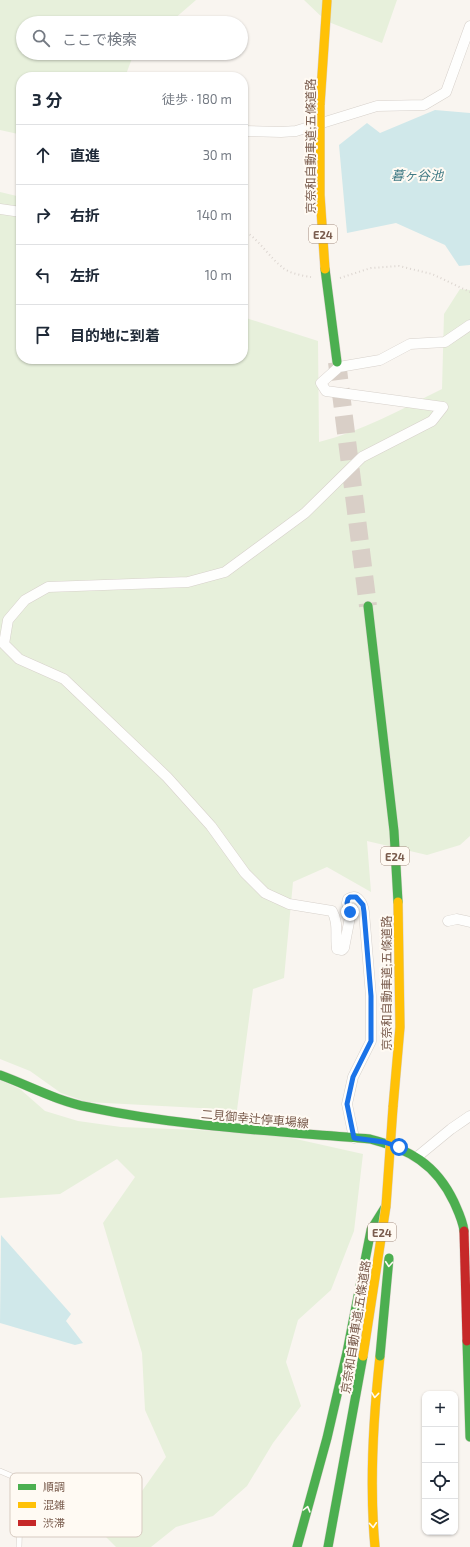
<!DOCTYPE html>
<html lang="ja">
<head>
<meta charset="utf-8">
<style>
	body { margin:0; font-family:"Exo 2","Noto Sans JP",sans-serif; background:#f6f6f7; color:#1f2937 }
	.controls { position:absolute; right:12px; bottom:12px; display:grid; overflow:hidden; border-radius:8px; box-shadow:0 1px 3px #0004 }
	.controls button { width:36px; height:36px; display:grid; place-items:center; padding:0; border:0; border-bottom:1px solid #e0e1e3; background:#fff; color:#1f2937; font:20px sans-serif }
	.stop { position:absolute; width:12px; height:12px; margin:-9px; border:3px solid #1a73e8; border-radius:50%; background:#fff }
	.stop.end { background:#1a73e8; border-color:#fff; box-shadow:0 1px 4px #0008 }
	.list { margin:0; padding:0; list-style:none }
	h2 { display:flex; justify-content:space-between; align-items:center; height:52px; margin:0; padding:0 16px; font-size:17px }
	h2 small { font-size:13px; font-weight:400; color:#747a83 }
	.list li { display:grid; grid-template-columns:26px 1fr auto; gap:12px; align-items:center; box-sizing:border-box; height:60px; padding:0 16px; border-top:1px solid #e0e1e3 }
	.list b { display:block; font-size:15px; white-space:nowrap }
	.list em { font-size:13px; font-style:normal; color:#747a83 }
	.icon { flex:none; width:22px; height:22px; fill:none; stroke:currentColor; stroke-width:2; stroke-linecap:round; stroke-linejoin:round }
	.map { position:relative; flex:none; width:470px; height:1547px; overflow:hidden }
	.search { position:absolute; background:#fff; box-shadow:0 1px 3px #0004; left:16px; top:16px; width:232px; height:44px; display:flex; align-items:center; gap:10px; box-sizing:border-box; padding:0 14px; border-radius:22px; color:#747a83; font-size:15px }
	.panel { position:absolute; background:#fff; box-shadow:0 1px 3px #0004; left:16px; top:72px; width:232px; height:292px; border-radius:16px }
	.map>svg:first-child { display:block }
</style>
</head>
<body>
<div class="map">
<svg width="470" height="1547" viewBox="0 0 470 1547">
	<rect width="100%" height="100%" fill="#f9f5f0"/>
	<!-- green -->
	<path fill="#e7f0db" d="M 0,0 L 196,0 L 173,20 L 163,23 L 23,23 L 23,53 L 134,53 L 125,77 L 21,77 L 21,133 L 18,134 L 0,130 Z
		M 304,0 L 397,0 L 382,43 L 326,21 Z
		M 0,192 L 21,197 L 21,359 L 243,359 L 243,317 L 318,341 L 319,442 C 362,431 402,409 442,389 L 444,314 L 460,289 L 470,290 L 470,836 L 460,845 L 427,855 L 367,841 L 371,892 L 327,867 L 293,882 L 284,978 L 253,989 L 237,1110 L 87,1102 L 61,1093 L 30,1071 L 0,1059 Z
		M 0,1080 L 20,1089 L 45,1111 L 78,1121 L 121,1127 L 198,1130 L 287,1137 L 363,1154 L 354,1231 L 331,1290 L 298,1320 L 286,1362 L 301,1406 L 273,1443 L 247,1486 L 213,1516 L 176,1527 L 151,1547 L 116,1547 L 86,1517 L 137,1498 L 166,1457 L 145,1410 L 142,1353 L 103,1223 L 135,1177 L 117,1159 L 60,1194 L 0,1198 Z"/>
	<!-- water -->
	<path fill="#d0e8ea" d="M 435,110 L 470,113 L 470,265 L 459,266 L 445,245 L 396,223 L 347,233 L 339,145 L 367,123 L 380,133 Z
		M 1,1235 L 71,1314 L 66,1321 L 83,1343 L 75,1345 L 0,1323 Z"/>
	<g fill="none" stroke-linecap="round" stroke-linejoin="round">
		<!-- highway-tunnel -->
		<path stroke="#d9cfc7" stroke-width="18" stroke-dasharray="18 9" stroke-linecap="butt" d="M 337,362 L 368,606"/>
		<!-- lane casing -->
		<g stroke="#d7d1cb" stroke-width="6">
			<path id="lane" d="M 0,1471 L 21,1480 L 19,1547"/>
		</g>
		<!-- street casing -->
		<g stroke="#d7d1cb" stroke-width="11">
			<path id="street" d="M 243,131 L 281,132 L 296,131 L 377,106 L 424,105 L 446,92 L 470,26
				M 0,209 L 21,212
				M 448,921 L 457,919 L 470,922
				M 354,1138 L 347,1104 L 353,1077 L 371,1041 L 371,996 L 364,912 C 363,904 358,893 348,899 L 347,903 L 350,917 L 344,948 L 342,950 L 337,949 C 335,936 339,923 332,911 L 289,904 L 265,893 L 245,873 L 211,826 L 167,777 L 64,679 L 19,659 L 4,644 L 8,620 L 25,600 L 48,587 L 188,582 L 225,572 L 305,513 L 362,457 L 432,421 L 443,407 L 326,391 L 321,383 L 339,367 L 380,360 L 410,344 L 445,342 L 470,325
				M 417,1157 L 451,1129 L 470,1116"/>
		</g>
		<!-- fast casing -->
		<g stroke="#d9d2cb" stroke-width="10">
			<path id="fast" d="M 368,606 L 394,831 L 398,902
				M 0,1075 C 30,1086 57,1101 88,1107 C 181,1127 276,1131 370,1139 C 409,1149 436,1164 454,1202 C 458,1211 463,1221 464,1231
				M 467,1341 L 470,1437
				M 297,1547 L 327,1438 L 347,1352 L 371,1230 L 386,1206
				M 328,1547 L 363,1356"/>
		</g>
		<!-- slow casing -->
		<g stroke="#d9d2cb" stroke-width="10">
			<path id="slow" d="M 320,105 L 327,1
				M 393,1107 L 400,1027 L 398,902
				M 375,1547 C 369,1483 373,1420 380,1356"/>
		</g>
		<!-- jam casing -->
		<g stroke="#d9d2cb" stroke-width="10">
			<path id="jam" d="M 464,1231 L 467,1341"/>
		</g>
		<!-- path -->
		<path stroke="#dcd5d0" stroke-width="2" stroke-dasharray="1 3" stroke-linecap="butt" d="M 243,230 C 259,239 268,256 282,267 C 288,273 303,276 311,277
			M 340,278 L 371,268 L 399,266 L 432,274 L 470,292"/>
		<!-- lane -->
		<use href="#lane" stroke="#fefefd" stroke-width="5"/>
		<!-- street -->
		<use href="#street" stroke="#fefefd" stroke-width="10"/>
		<!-- fast -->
		<use href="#fast" stroke="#4caf50" stroke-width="9"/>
		<!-- slow -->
		<use href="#slow" stroke="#ffc107" stroke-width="9"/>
		<!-- jam -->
		<use href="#jam" stroke="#c62828" stroke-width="9"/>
		<!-- fast-bridge casing -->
		<g stroke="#dad1cc" stroke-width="10" stroke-linecap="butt">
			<path id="fast-bridge" d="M 325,269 L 337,362
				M 380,1356 L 389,1258"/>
		</g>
		<!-- slow-bridge casing -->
		<g stroke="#dad1cc" stroke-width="10" stroke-linecap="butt">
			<path id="slow-bridge" d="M 320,105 L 320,195 L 325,269
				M 363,1356 L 386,1206 L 393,1107"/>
		</g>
		<!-- fast-bridge -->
		<use href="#fast-bridge" stroke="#4caf50" stroke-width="9"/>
		<!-- slow-bridge -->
		<use href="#slow-bridge" stroke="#ffc107" stroke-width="9"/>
	</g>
	<!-- one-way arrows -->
	<defs><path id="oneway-chevron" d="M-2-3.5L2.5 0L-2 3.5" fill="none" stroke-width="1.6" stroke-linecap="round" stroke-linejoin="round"/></defs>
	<g stroke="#fffaf3">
		<use href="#oneway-chevron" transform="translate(389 1264) rotate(95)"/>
		<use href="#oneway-chevron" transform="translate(375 1395) rotate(96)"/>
		<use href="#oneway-chevron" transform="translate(307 1509) rotate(-75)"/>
		<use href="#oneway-chevron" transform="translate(373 1525) rotate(86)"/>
	</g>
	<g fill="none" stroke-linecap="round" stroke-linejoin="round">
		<!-- route -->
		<path stroke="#1a73e8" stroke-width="5" d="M 350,912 L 347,903 L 348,899 L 350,897 L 356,897 L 363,905 L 364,912 L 371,996 L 371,1041 L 353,1077 L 347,1104 L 354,1138 L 384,1142 L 399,1147"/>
	</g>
	<g text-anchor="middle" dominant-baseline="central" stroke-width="4" stroke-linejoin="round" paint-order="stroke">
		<!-- shield labels -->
		<g fill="#fffaf3" stroke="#a28b7f" stroke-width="1">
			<rect x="309" y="225" width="28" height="18" rx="3"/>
			<rect x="381" y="847" width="28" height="18" rx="3"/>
			<rect x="368" y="1223" width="28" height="18" rx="3"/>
		</g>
		<g font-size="11" font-weight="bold" fill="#7a5c4d">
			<text x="323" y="234">E24</text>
			<text x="395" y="856">E24</text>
			<text x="382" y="1232">E24</text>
		</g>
		<!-- street labels -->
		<g font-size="12" fill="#7a5c4d" stroke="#fffaf3">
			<text transform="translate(310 146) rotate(-90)">京奈和自動車道;五條道路</text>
			<text transform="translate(386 983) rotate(-90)">京奈和自動車道;五條道路</text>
			<text transform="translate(255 1118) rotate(5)">二見御幸辻停車場線</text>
			<text transform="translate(355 1327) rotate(-81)">京奈和自動車道;五條道路</text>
		</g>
		<!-- water labels -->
		<g font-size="13" font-style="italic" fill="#437c86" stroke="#fffaf3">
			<text x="417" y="175">暮ヶ谷池</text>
		</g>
	</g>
	<!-- legend -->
	<rect x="10" y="1473" width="132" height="64" rx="6" fill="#fffaf3" stroke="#d7cbc1" stroke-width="1"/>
	<rect x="18" y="1484" width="18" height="6" fill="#4caf50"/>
	<rect x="18" y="1502" width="18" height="6" fill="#ffc107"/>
	<rect x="18" y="1520" width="18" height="6" fill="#c62828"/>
	<g font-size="11" fill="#7a5c4d">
		<text x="43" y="1491">順調</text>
		<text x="43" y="1509">混雑</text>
		<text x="43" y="1527">渋滞</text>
	</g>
</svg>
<div class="controls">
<button>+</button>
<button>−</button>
<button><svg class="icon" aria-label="locate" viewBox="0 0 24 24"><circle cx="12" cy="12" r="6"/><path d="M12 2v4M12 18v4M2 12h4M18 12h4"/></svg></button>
<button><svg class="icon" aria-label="layers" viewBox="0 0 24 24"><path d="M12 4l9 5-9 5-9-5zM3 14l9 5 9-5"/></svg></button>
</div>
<div class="stop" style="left:399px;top:1147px"></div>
<div class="stop end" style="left:350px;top:912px"></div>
<div class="search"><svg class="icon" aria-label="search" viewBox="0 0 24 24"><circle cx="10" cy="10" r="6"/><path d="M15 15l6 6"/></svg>ここで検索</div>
<section class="panel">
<h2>3 分<small>徒歩 · 180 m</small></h2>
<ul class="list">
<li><svg class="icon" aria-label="ahead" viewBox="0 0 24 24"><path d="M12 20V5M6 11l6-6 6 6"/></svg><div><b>直進</b></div><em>30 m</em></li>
<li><svg class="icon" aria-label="right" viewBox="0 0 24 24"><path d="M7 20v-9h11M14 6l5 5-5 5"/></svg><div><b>右折</b></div><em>140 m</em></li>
<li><svg class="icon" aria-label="left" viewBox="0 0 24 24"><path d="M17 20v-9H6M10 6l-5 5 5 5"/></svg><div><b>左折</b></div><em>10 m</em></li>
<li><svg class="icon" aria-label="arrive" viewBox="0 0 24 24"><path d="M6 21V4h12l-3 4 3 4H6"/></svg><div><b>目的地に到着</b></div></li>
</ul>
</section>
</div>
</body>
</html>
